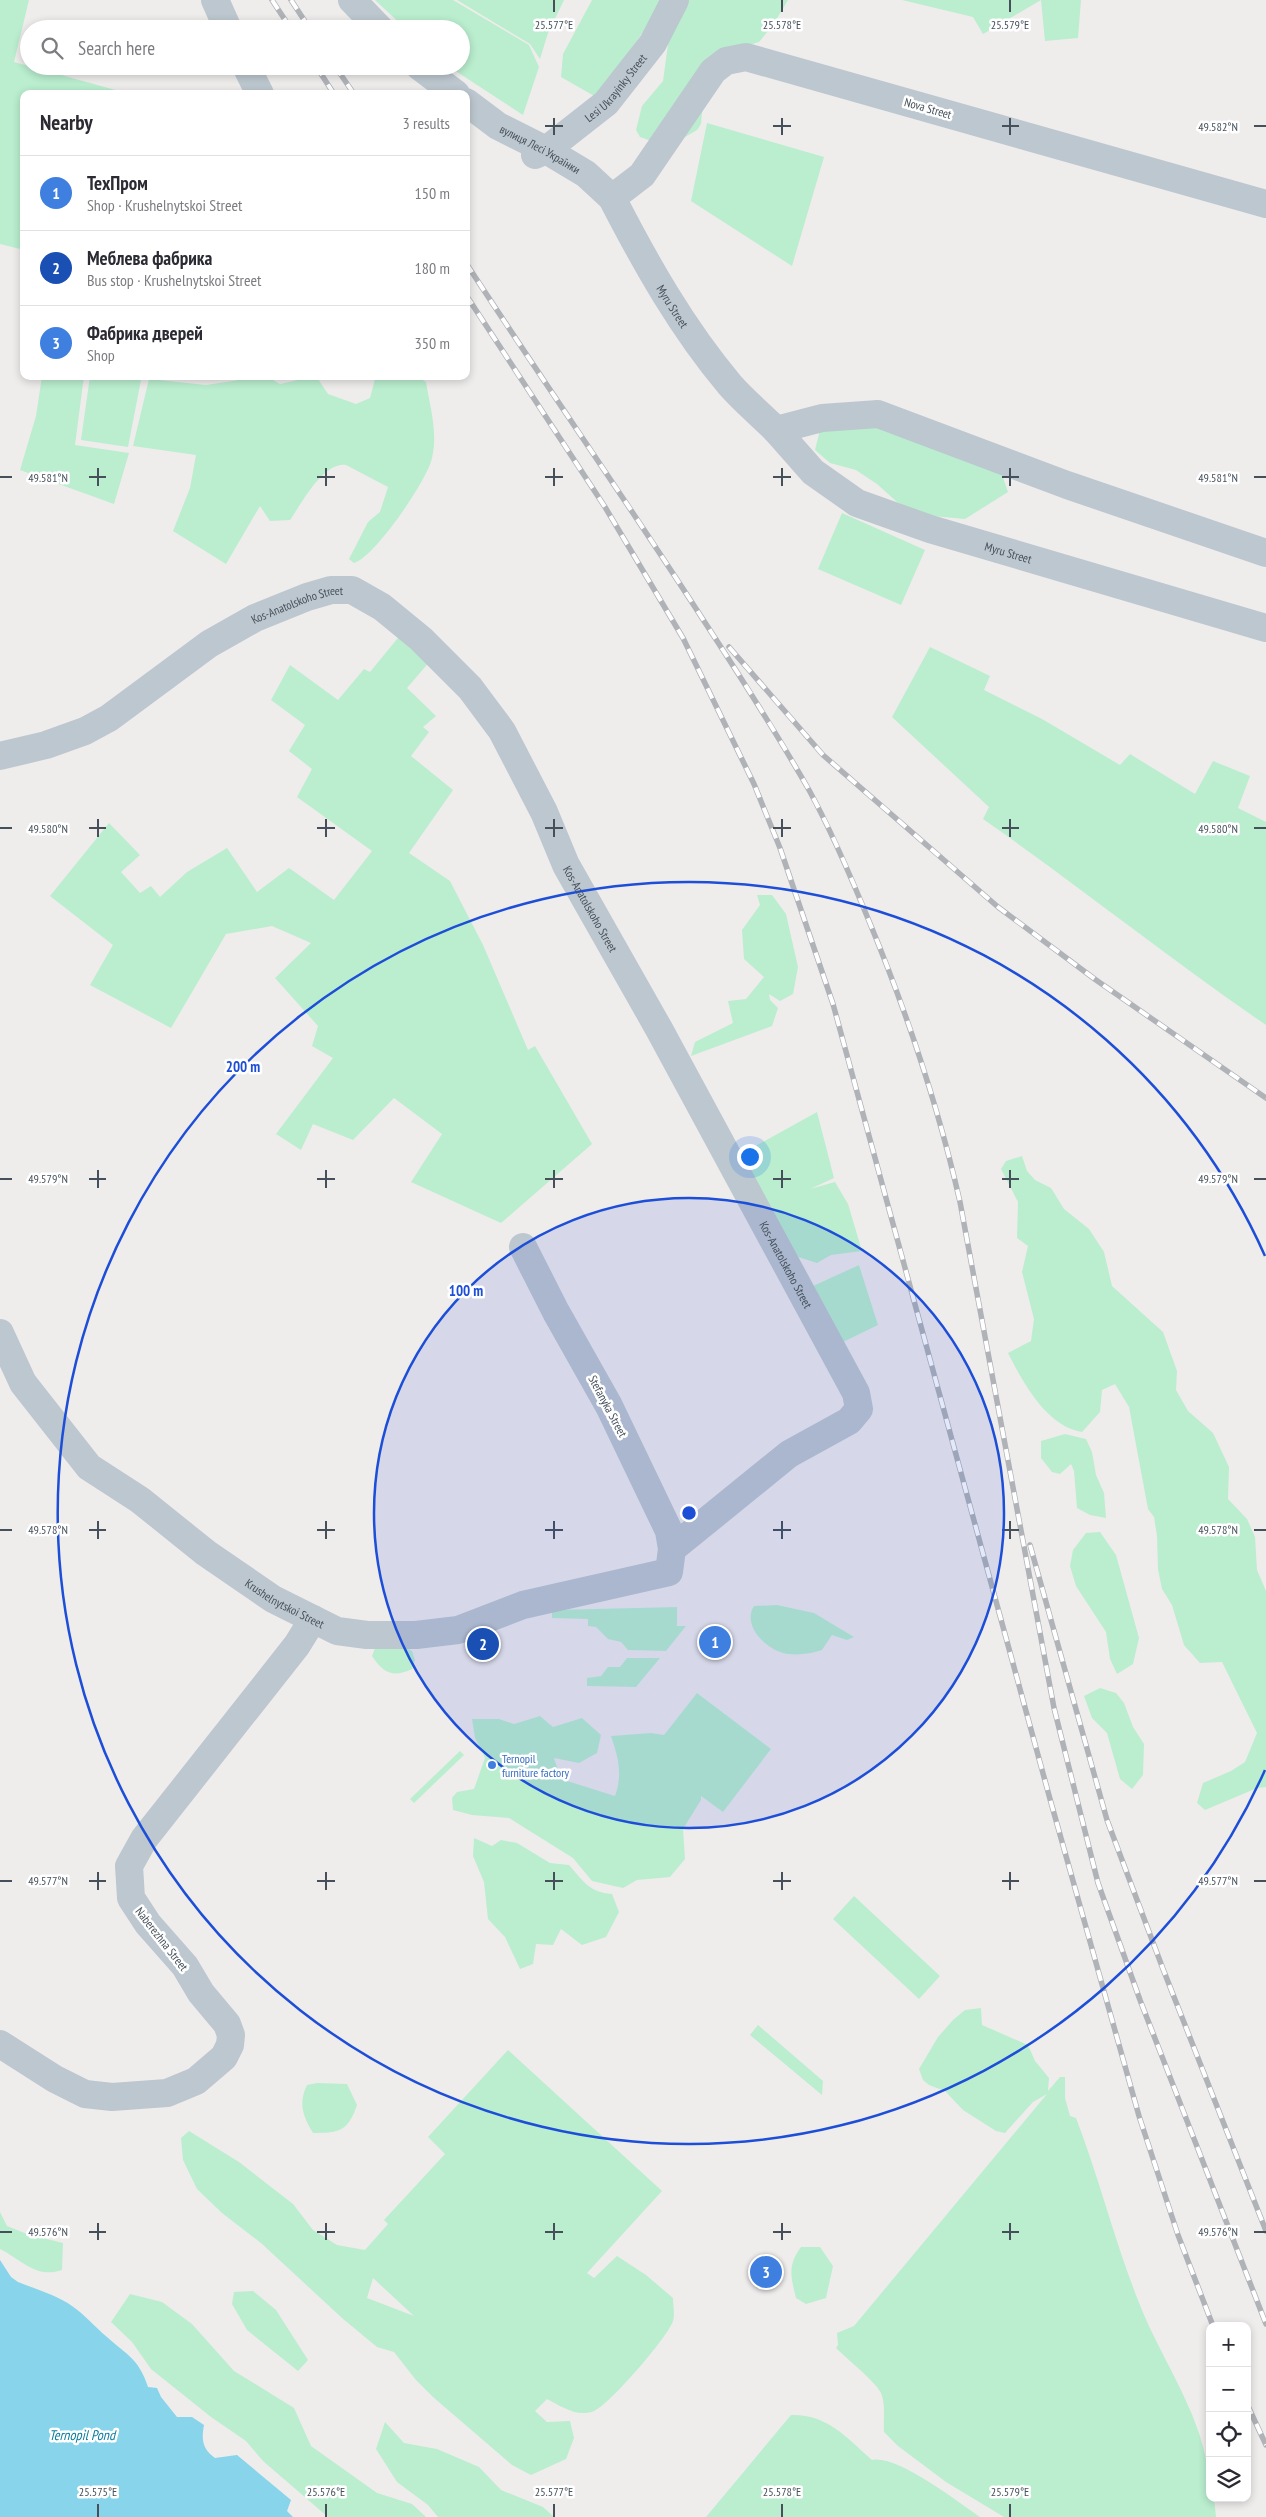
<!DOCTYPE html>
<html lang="en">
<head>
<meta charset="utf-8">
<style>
	body { margin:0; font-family:"PT Sans Narrow",sans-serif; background:#f7f7f7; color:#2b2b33 }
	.controls { position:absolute; right:15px; bottom:15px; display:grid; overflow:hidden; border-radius:10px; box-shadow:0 2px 8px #0003 }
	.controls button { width:45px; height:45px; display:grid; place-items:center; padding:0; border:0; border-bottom:1px solid #e1e1e2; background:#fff; color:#2b2b33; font:25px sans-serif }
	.you { position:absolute; left:749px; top:1156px; width:18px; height:18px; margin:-12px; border:4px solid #fff; border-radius:50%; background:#1a73e8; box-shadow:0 0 0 8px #1a73e833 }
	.badge { display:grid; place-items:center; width:32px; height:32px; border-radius:50%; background:#196add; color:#fff; font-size:16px; font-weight:700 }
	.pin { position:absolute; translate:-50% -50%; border:2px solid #fff; box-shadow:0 1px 5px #0006 }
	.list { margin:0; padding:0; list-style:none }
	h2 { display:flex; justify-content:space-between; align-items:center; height:65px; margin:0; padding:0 20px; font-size:21px }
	h2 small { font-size:16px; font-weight:400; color:#7c7c81 }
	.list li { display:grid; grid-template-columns:32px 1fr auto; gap:15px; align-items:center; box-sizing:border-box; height:75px; padding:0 20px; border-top:1px solid #e1e1e2 }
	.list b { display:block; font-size:19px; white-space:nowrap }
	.list p { margin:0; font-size:16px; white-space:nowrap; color:#7c7c81 }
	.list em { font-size:16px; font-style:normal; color:#7c7c81 }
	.icon { flex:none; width:28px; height:28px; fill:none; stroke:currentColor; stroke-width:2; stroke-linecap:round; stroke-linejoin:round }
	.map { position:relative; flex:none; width:1266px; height:2517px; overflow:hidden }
	.search { position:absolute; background:#fff; box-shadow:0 2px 8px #0003; left:20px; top:20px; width:450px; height:55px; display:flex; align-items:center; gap:12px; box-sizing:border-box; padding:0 18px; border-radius:28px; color:#7c7c81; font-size:19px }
	.panel { position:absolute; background:#fff; box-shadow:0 2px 8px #0003; left:20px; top:90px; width:450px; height:290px; border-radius:10px }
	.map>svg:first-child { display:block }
</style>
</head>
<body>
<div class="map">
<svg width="1266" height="2517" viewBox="0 0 1266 2517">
	<rect width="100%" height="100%" fill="#efecec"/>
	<!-- green -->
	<path fill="#baeecf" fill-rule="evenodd" d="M 0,0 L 29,0 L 14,62 L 130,94 L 24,94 L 24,250 L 0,244 Z
		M 375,0 L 453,0 L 529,45 L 539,67 L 523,115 L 448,66 L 461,66 L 461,29 L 406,29 Z
		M 457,0 L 564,0 L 548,33 L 540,59 L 530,44 Z
		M 592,0 L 660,0 L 646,28 L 596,97 L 561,77 L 563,54 Z
		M 683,0 L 788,0 L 773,25 L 759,42 L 707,58 L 701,124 L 697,130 L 668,147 L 640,137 L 636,130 L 642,106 L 663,81 L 670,30 Z
		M 902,0 L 1081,0 L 1078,38 L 1045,41 L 1041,0 L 983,34 L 973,17 Z
		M 707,123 L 824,157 L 792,266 L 691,201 Z
		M 42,376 L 84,376 L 75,445 L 129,453 L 114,504 L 20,470 L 36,416 Z
		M 90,376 L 136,376 L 136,379 L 141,380 L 128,447 L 81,440 Z
		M 266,376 L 280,384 L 316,376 L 328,394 L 356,404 L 370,398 L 375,379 L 366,376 L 415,376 L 426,382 C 430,406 438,433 432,458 C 428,479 375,557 354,563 L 349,559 L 368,522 L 380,512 L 388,487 L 346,465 C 323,462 302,503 290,520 L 270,521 L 260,506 L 226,564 L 173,531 L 190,488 L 196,455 L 133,446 L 149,379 L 206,385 Z
		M 842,420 L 904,427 L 999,466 L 1008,492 L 965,519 L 922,515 L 897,502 L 877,484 L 856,470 L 830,463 L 815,450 L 820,430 Z
		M 842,513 L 925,550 L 901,605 L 818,569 Z
		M 402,633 L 431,660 L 407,688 L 436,716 L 423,727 L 429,732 L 411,756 L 453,790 L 409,853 L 450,881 L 483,945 L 528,1050 L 535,1046 L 592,1144 L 501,1223 L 411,1182 L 442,1134 L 394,1098 L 353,1140 L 313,1124 L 301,1150 L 276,1134 L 333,1058 L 312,1046 L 318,1026 L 275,978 L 311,943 L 272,926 L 226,934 L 171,1028 L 90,985 L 113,945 L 50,896 L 109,823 L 140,855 L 121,872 L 140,893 L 151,886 L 160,897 L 187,872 L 227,848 L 257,892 L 289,868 L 334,900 L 372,851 L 297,797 L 312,769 L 289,751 L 305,725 L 271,700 L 290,665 L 338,700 L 364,669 L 370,672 Z
		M 930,647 L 990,676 L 984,690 L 1042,719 L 1120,765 L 1130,754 L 1195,794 L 1213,761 L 1250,776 L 1238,808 L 1266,822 L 1266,1025 C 1170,959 1079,886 983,819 L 989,807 L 892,717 Z
		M 757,895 L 772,895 L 786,914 L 798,967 L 793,994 L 780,1001 L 769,994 L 770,1000 L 778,1008 L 772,1026 L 691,1056 L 695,1042 L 733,1023 L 728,1001 L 746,999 L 764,977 L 744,959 L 742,930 L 760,905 Z
		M 817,1112 L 834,1178 L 810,1189 L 835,1182 L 848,1204 L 862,1251 L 831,1255 L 817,1263 L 795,1256 L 741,1154 Z
		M 1022,1156 L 1027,1171 L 1035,1180 L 1051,1188 L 1064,1209 L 1089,1229 L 1104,1252 L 1112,1286 L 1163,1332 L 1177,1371 L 1176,1390 L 1188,1411 L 1213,1433 L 1229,1467 L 1228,1499 L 1247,1519 L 1255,1537 L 1257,1570 L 1266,1591 L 1266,1787 L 1257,1788 L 1205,1810 L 1197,1803 L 1203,1783 L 1231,1771 L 1245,1762 L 1257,1733 L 1222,1662 L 1200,1663 L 1184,1645 L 1172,1605 L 1162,1589 L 1158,1569 L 1157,1536 L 1154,1517 L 1148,1509 L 1129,1407 L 1115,1384 L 1102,1390 L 1100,1412 L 1082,1432 C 1046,1426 1023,1382 1008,1353 L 1031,1341 L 1034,1319 L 1022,1272 L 1028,1246 L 1017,1238 L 1018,1202 L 1001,1169 L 1006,1161 Z
		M 859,1265 L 878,1325 L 841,1343 L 813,1286 Z
		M 1065,1434 L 1086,1439 L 1092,1452 L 1096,1475 L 1104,1493 L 1106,1518 L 1090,1515 L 1077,1508 L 1074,1471 L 1071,1464 L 1060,1474 L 1052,1472 L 1041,1458 L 1041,1441 Z
		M 1100,1532 L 1116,1555 L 1139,1638 L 1133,1664 L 1117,1674 L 1110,1659 L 1106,1632 L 1076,1586 L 1070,1566 L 1073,1550 L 1086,1533 Z
		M 777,1605 L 814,1613 L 854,1637 L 847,1640 L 832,1635 L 822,1650 C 811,1654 795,1656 783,1653 C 764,1648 742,1624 754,1606 Z
		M 677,1607 L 677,1626 L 686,1626 L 666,1651 L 628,1650 L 621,1642 L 608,1639 L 596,1627 L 588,1626 L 588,1619 L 552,1618 L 552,1610 Z
		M 403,1646 L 412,1651 L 415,1660 L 412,1669 C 393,1678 383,1673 372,1656 L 375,1648 Z
		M 627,1658 L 660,1658 L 636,1687 L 587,1686 L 587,1678 L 601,1676 L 608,1667 L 620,1667 Z
		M 1100,1688 L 1116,1693 L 1124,1703 L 1133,1727 L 1144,1744 L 1143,1775 L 1132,1789 L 1120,1779 L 1107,1733 L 1092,1718 L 1084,1696 Z
		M 697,1693 L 771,1749 L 723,1812 L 701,1796 L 701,1800 L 683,1829 L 685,1859 L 670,1877 L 637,1880 L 623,1888 L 592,1881 L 573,1858 L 509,1818 L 472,1815 L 453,1810 L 452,1798 L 457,1792 L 474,1789 L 485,1758 L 475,1738 L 472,1719 L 499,1719 L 514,1724 L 540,1716 L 553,1727 L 582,1718 L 601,1735 L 597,1753 L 579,1763 L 554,1758 L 561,1779 L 615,1796 C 623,1774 618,1757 611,1736 L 651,1733 L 664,1735 Z
		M 460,1751 L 464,1755 L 414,1803 L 410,1799 Z
		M 474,1838 L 492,1846 L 501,1840 L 517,1843 L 550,1863 L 569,1865 C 584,1882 589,1892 612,1894 L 619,1912 L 606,1937 L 582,1945 L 561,1929 L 553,1945 L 536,1944 L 533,1964 L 520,1969 L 505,1937 L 488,1919 L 484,1882 L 473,1856 Z
		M 854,1896 L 940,1976 L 919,1999 L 833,1919 Z
		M 981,2008 L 982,2025 L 1028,2045 L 1035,2061 L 1049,2078 L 1048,2091 L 1060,2077 L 1065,2077 L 1065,2098 L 1070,2116 L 1076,2118 C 1101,2183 1117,2251 1144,2315 C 1171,2377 1210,2427 1210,2498 L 1214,2498 L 1216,2517 L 1004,2517 L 946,2482 L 898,2446 L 884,2432 C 883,2419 886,2405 881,2393 C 875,2381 847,2359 836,2348 L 838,2345 L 837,2333 L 854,2326 L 1047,2094 L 1033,2102 L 1005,2133 L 996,2131 L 963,2110 L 945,2091 L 929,2085 L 923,2080 L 919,2069 L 938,2037 L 953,2020 L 965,2010 Z
		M 758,2025 L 823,2081 L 822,2095 L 750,2035 Z
		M 508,2050 L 662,2191 L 587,2273 L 594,2278 L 617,2256 L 646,2275 L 673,2298 C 673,2305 675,2315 673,2321 C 668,2337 608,2406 594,2411 C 577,2418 561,2406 547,2399 L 535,2411 L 547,2422 L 570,2421 L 574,2438 L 566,2459 L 531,2475 L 512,2465 L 433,2397 L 416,2380 L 394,2352 L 377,2347 L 342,2318 L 261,2243 L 222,2213 L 197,2189 L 183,2160 L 181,2138 L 189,2131 L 239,2162 L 293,2204 L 313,2230 L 337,2245 L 365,2250 L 388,2224 L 384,2220 L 445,2154 L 428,2137 ZM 373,2278 L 414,2316 L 367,2298 Z
		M 317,2083 L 347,2084 L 357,2105 C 348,2131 340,2133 313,2133 C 303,2117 298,2103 307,2085 Z
		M 0,2212 L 7,2226 L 27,2234 L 63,2243 L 62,2270 C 36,2279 22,2260 0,2249 Z
		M 801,2247 L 820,2247 L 833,2266 L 826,2298 L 806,2304 L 796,2298 C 791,2277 787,2266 801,2247 Z
		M 253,2291 L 276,2310 L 308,2360 L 298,2371 L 247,2330 L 232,2304 L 234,2292 Z
		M 130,2294 L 162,2302 L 192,2324 L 234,2371 L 294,2408 L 311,2446 L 377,2493 L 412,2504 L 426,2517 L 328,2517 L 263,2461 L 246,2441 L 211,2417 L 151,2369 L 132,2342 L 111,2322 Z
		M 791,2415 C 827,2414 846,2437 872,2460 C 898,2455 956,2501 980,2517 L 706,2517 Z
		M 385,2422 L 404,2443 L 437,2449 L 479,2467 L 501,2490 L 543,2507 L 554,2517 L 438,2517 L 428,2505 L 397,2482 L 376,2449 Z"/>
	<!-- water -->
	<path fill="#87d4eb" d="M 0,2260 L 11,2277 L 18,2282 C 35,2289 57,2295 72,2306 C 84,2314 95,2327 107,2337 C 127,2355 139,2359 148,2387 L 157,2388 L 161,2397 L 177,2417 L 192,2417 L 204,2425 C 201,2441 203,2449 215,2458 L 237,2455 L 291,2500 L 287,2511 L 293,2517 L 0,2517 Z"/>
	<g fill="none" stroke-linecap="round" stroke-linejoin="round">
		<!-- minor -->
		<g stroke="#bdc7cf" stroke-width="28">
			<path d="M 215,0 L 228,29"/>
			<path d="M 352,0 L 380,29"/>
			<path d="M 246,66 L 260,94"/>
			<path d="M 419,66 L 456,94"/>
			<path id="s1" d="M 466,102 L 498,126 L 546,150 L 586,174 L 612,198"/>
			<path id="s2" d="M 535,155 L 546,150 L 606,103 L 653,43 L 675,0"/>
			<path id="s3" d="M 1266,204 L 746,57 L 726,61 L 713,71 L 642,175 L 612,198 C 646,264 682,328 730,385 C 744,401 761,415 776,430 L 822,418 L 878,414 L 1067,485 L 1266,553"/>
			<path id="s4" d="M 776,430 L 813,472 L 857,503 L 930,529 L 1266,628"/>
			<path id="s5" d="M 0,756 L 46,745 L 85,731 L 109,718 L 209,644 L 255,618 L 307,597 L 331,590 L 352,590 L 382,607 L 421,639 L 470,688 L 502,731 L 544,812 L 566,865 L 659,1029 L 856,1393 L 859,1409 L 849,1421 L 789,1454 L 672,1549"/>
			<path id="s6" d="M 0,1333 L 23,1383 L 89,1467 L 140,1500 L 206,1553 L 273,1599 L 337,1631 L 367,1635 L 416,1635 L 458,1630 L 523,1605 L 669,1572 L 672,1549 L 669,1531 L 609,1406 L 556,1312 L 523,1247"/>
			<path d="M 0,2044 L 55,2079 L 85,2094 L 112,2097 L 167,2093 L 196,2081 L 224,2057 L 230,2045 L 231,2035 L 227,2024 L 201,1993 L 185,1966 L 148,1924 L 131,1898 L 129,1866 L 144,1839 L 297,1645 L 313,1619"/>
		</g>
		<!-- rail casing -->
		<g stroke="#afb2b7" stroke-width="5.5">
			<path id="rail" d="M 272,0 L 291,29
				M 291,0 L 310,29
				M 316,66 L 334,94
				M 335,66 L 354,94
				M 466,263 C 544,383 626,500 704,621 C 740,676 776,732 809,790 C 832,832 851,877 869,921 C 907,1013 938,1105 960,1202 L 1054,1708 L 1098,1883 L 1140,2000 L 1266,2324
				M 466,295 L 605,507 L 683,638 L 754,784 L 780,848 L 833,1004 L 1050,1799 L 1139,2116 L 1178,2235 L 1213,2326
				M 729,647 L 823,755 L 998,907 L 1096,980 L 1266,1098
				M 1030,1545 L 1107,1820 L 1163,1969 L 1266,2231
				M 1247,2404 L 1266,2445"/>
		</g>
		<!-- rail -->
		<use href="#rail" stroke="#fff" stroke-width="4" stroke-dasharray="11" stroke-linecap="butt"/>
	</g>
	<!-- ticks -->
	<path fill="none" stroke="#45505a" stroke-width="2" d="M 554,0 L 554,12M 782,0 L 782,12M 1010,0 L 1010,12M 554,118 L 554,135M 782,118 L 782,135M 1010,118 L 1010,135M 545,126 L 563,126M 773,126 L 791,126M 1002,126 L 1019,126M 1254,126 L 1266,126M 98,468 L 98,486M 326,468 L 326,486M 554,468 L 554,486M 782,468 L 782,486M 1010,468 L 1010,486M 0,477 L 12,477M 89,477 L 106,477M 317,477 L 335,477M 545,477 L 563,477M 773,477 L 791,477M 1002,477 L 1019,477M 1254,477 L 1266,477M 98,819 L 98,837M 326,819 L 326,837M 554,819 L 554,837M 782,819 L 782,837M 1010,819 L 1010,837M 0,828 L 12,828M 89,828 L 106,828M 317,828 L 335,828M 545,828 L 563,828M 773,828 L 791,828M 1002,828 L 1019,828M 1254,828 L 1266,828M 98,1170 L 98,1188M 326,1170 L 326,1188M 554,1170 L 554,1188M 782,1170 L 782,1188M 1010,1170 L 1010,1188M 0,1179 L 12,1179M 89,1179 L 106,1179M 317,1179 L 335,1179M 545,1179 L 563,1179M 773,1179 L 791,1179M 1002,1179 L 1019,1179M 1254,1179 L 1266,1179M 98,1521 L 98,1539M 326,1521 L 326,1539M 554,1521 L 554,1539M 782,1521 L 782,1539M 1010,1521 L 1010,1539M 0,1530 L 12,1530M 89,1530 L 106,1530M 317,1530 L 335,1530M 545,1530 L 563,1530M 773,1530 L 791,1530M 1002,1530 L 1019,1530M 1254,1530 L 1266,1530M 98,1872 L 98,1890M 326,1872 L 326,1890M 554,1872 L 554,1890M 782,1872 L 782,1890M 1010,1872 L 1010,1890M 0,1881 L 12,1881M 89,1881 L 106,1881M 317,1881 L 335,1881M 545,1881 L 563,1881M 773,1881 L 791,1881M 1002,1881 L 1019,1881M 1254,1881 L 1266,1881M 98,2223 L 98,2240M 326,2223 L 326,2240M 554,2223 L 554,2240M 782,2223 L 782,2240M 1010,2223 L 1010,2240M 0,2232 L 12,2232M 89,2232 L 106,2232M 317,2232 L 335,2232M 545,2232 L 563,2232M 773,2232 L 791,2232M 1002,2232 L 1019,2232M 1254,2232 L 1266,2232M 98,2504 L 98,2517M 326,2504 L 326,2517M 554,2504 L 554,2517M 782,2504 L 782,2517M 1010,2504 L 1010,2517"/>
	<!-- distance rings -->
	<circle cx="689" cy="1513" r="315" fill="#1d4ed8" fill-opacity=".12"/>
	<g fill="none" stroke="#1d4ed8" stroke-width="2.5">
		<circle cx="689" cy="1513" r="315"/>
		<path d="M1265 1770A631 631 0 1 1 1265 1256"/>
	</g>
	<!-- markers -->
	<circle fill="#3f7fe0" stroke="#fff" stroke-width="2" cx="492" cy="1765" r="5"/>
	<g text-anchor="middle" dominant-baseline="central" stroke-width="5" stroke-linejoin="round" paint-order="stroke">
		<!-- street labels -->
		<g font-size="12" fill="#45505a" stroke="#fff">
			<text stroke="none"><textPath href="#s2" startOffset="106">Lesi Ukrayinky Street</textPath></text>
			<text transform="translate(928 108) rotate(16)">Nova Street</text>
			<text stroke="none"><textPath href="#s1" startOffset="88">вулиця Лесі Українки</textPath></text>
			<text stroke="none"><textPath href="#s3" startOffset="865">Myru Street</textPath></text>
			<text stroke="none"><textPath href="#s4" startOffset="269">Myru Street</textPath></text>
			<text stroke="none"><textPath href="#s5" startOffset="338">Kos-Anatolskoho Street</textPath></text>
			<text stroke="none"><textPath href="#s5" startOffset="802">Kos-Anatolskoho Street</textPath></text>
			<text stroke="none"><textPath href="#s5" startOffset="1208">Kos-Anatolskoho Street</textPath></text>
			<text transform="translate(608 1406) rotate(62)">Stefanyka Street</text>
			<text stroke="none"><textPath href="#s6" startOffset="401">Krushelnytskoi Street</textPath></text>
			<text transform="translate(162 1939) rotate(52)">Naberezhna Street</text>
		</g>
		<!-- shop labels -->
		<g font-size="12" fill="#366cbe" stroke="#fff" text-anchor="start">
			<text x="502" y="1758">Ternopil<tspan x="502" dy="14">furniture factory</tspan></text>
		</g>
		<!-- water labels -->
		<g font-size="14" font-style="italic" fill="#0c7c9f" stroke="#fff">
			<text x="82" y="2435">Ternopil Pond</text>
		</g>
	</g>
	<g font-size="12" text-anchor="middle" fill="#45505a" stroke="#fff" stroke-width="5" stroke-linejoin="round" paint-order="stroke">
		<text x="554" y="29">25.577°E</text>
		<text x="782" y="29">25.578°E</text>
		<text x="1010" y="29">25.579°E</text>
		<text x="1218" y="131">49.582°N</text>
		<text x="48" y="482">49.581°N</text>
		<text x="1218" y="482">49.581°N</text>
		<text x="48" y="833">49.580°N</text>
		<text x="1218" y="833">49.580°N</text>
		<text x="48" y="1183">49.579°N</text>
		<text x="1218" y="1183">49.579°N</text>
		<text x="48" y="1534">49.578°N</text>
		<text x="1218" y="1534">49.578°N</text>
		<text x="48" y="1885">49.577°N</text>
		<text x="1218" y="1885">49.577°N</text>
		<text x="48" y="2236">49.576°N</text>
		<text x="1218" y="2236">49.576°N</text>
		<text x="98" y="2496">25.575°E</text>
		<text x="326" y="2496">25.576°E</text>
		<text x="554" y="2496">25.577°E</text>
		<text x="782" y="2496">25.578°E</text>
		<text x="1010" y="2496">25.579°E</text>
	</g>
	<circle cx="689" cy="1513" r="8" fill="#1d4ed8" stroke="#fff" stroke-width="2.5"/>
	<g font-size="15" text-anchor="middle" font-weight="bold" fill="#1d4ed8" stroke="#fff" stroke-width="5" stroke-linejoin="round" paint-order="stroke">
		<text x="243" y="1072">200 m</text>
		<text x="466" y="1296">100 m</text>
	</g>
</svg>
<div class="controls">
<button>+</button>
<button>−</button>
<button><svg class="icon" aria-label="locate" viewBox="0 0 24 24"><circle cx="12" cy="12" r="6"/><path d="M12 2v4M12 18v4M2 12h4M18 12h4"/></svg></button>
<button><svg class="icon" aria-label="layers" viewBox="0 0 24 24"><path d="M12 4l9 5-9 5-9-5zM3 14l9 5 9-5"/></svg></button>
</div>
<div class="you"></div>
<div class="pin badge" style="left:715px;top:1642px;background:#3f7fe0">1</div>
<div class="pin badge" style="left:483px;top:1644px;background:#1a4fb4">2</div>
<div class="pin badge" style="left:766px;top:2272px;background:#3f7fe0">3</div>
<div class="search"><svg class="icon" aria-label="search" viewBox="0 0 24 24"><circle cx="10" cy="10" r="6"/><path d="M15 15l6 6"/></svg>Search here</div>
<section class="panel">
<h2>Nearby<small>3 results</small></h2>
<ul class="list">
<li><span class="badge" style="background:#3f7fe0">1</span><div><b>ТехПром</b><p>Shop · Krushelnytskoi Street</p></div><em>150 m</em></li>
<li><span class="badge" style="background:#1a4fb4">2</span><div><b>Меблева фабрика</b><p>Bus stop · Krushelnytskoi Street</p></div><em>180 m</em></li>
<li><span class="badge" style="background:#3f7fe0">3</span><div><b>Фабрика дверей</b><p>Shop</p></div><em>350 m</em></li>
</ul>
</section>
</div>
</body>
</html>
